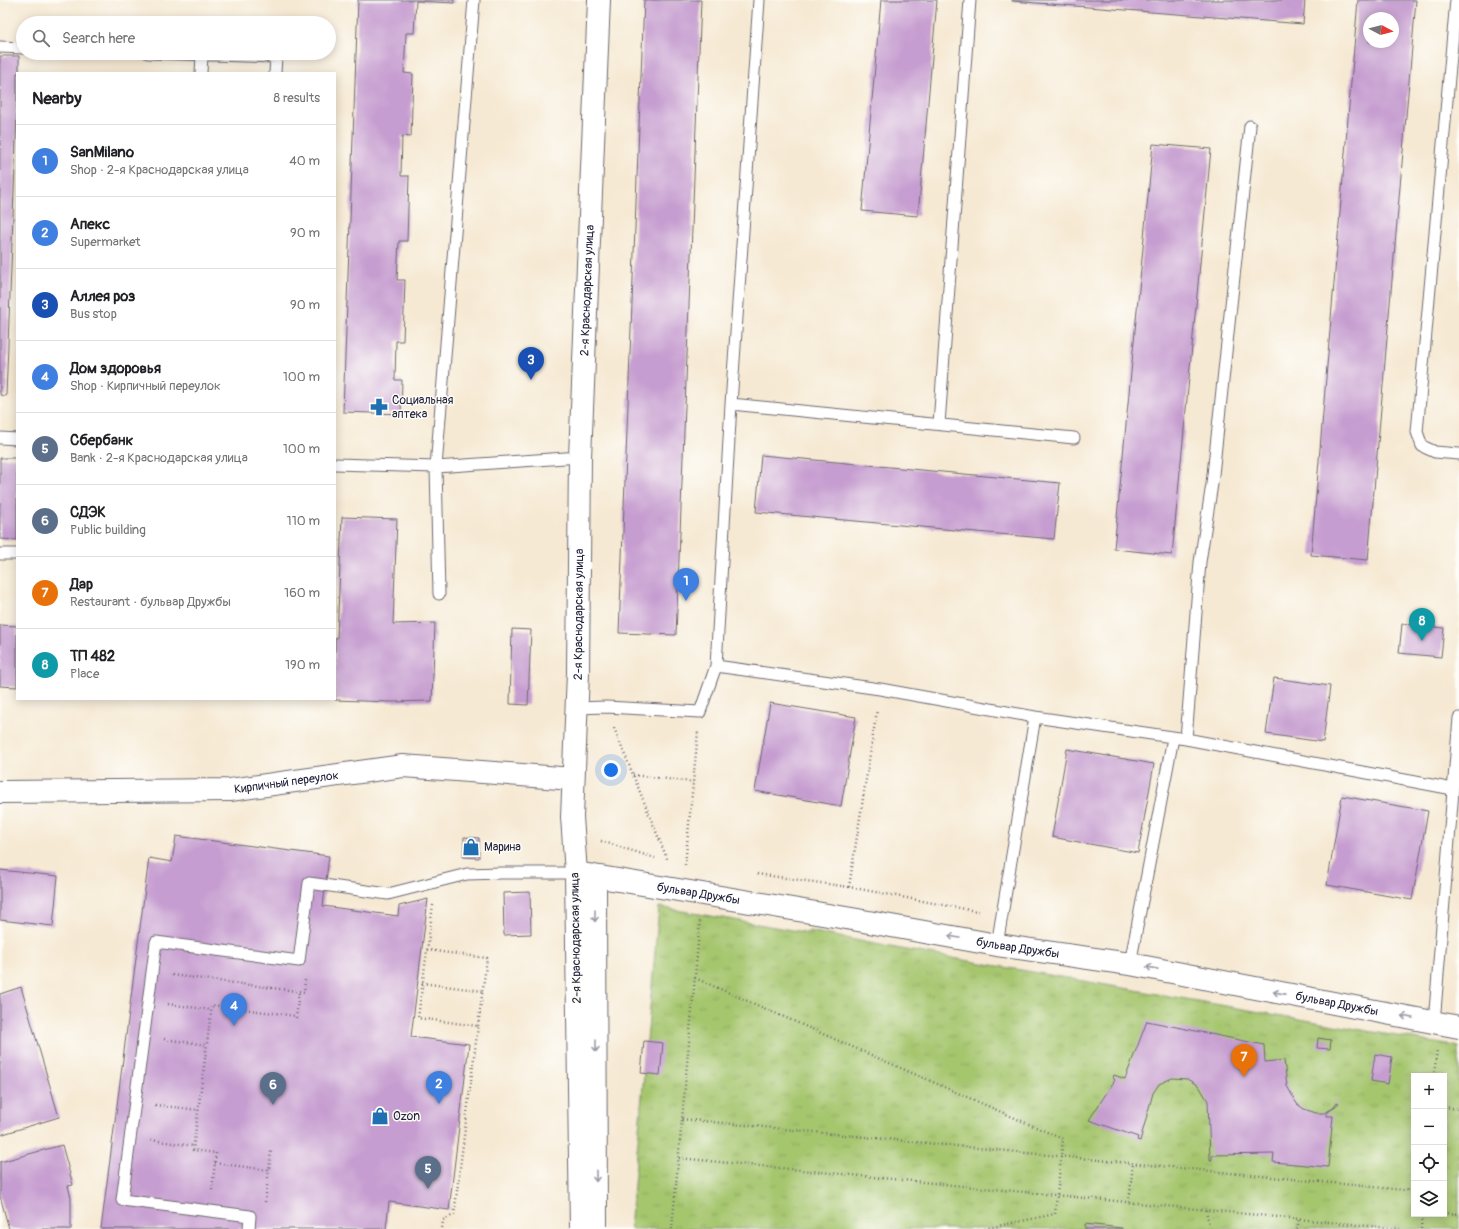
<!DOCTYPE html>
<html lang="en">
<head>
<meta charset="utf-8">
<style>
	body { margin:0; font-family:Pangolin,sans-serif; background:#f2f2f2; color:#202124 }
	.controls { position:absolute; right:12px; bottom:12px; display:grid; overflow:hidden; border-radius:0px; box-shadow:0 2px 10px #0003 }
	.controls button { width:36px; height:36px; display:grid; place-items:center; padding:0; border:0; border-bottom:1px solid #e0e0e0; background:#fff; color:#202124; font:20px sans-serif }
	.compass { position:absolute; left:1363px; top:12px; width:36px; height:36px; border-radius:50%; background:#fff; box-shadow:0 2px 10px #0003; rotate:97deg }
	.you { position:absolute; left:611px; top:770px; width:14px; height:14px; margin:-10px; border:3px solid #fff; border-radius:50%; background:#1a73e8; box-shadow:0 0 0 6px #1a73e833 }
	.badge { display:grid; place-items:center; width:26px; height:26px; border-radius:50%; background:#1a73e8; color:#fff; font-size:13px; font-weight:700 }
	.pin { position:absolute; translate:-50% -33px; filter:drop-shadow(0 1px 2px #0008) }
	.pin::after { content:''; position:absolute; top:21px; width:14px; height:12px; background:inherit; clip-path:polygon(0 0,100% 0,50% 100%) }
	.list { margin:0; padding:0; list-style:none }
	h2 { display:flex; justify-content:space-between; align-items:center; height:52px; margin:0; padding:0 16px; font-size:17px }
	h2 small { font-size:13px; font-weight:400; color:#757577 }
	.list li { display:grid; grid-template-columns:26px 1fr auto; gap:12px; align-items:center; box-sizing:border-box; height:72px; padding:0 16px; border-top:1px solid #e0e0e0 }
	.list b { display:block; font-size:15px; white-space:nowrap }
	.list p { margin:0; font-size:13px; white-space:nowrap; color:#757577 }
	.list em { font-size:13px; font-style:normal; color:#757577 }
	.icon { flex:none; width:22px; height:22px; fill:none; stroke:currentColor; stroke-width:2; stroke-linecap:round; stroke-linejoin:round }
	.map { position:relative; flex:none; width:1459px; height:1229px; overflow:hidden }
	.search { position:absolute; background:#fff; box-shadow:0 2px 10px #0003; left:16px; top:16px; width:320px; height:44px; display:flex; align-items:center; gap:10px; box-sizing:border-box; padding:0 14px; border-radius:22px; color:#757577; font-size:15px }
	.panel { position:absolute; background:#fff; box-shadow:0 2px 10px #0003; left:16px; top:72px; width:320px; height:628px; border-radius:0px }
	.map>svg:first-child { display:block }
</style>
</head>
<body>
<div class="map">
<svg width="1459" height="1229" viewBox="0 0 1459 1229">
	<defs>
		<pattern id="park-tufts" width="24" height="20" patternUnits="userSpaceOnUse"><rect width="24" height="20" fill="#a6c66e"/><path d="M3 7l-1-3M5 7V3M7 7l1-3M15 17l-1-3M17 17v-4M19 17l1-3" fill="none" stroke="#8faa60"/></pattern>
	</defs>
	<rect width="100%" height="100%" fill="#fdfcf7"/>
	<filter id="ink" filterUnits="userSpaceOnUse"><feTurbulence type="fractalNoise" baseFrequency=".025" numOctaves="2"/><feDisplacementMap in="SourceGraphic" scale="8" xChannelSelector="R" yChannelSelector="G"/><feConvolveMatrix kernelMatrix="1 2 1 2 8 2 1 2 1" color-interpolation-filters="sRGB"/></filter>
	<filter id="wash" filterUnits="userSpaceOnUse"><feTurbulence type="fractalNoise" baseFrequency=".012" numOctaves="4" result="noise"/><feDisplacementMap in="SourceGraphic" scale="16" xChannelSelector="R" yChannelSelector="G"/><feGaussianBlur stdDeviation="0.9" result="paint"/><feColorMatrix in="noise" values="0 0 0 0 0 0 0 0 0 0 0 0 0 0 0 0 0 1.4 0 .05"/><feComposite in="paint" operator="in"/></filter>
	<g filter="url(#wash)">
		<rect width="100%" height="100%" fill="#f6e9d3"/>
		<!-- park -->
		<path fill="url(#park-tufts)" stroke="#647454" fill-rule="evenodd" d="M 659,907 L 809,933 L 809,931 L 890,947 L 1459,1047 L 1459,1229 L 630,1229 ZM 1414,1076 L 1444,1076 L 1444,1214 L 1414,1214 Z"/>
		<g id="blocks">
			<!-- building -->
			<path fill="#c69dd0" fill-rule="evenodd" d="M 358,0 L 454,0 L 454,3 L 416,1 L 414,33 L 406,33 L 404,73 L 413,74 L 411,137 L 402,136 L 401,176 L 409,176 L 407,241 L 399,241 L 397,280 L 405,280 L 403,341 L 396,341 L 395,380 L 402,380 L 401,414 L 343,412 Z
				M 644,0 L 701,0 L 676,635 L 619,633 Z
				M 881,0 L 937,0 L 918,216 L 862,211 Z
				M 1012,0 L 1305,0 L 1303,24 L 1012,1 Z
				M 1358,0 L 1416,0 L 1368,560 L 1311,555 ZM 1369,18 L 1393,18 L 1393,42 L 1369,42 Z
				M 0,56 L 19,56 L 19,73 L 17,73 L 17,114 L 6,396 L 0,395 Z
				M 1153,144 L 1211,149 L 1172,555 L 1114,549 Z
				M 761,455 L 1060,483 L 1054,539 L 756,512 Z
				M 0,458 L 17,458 L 17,540 L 0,539 Z
				M 342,517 L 397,519 L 393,624 L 435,623 L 432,701 L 390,702 L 335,700 L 335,638 L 337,638 Z
				M 1402,624 L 1444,628 L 1441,657 L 1399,653 Z
				M 0,625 L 17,626 L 17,687 L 0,686 Z
				M 512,629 L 531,630 L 528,705 L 510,704 Z
				M 1274,678 L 1330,686 L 1323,742 L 1266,734 Z
				M 770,703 L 856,717 L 841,806 L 755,791 Z
				M 1067,749 L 1154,764 L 1138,853 L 1052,837 Z
				M 1342,796 L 1428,811 L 1412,900 L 1327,885 Z
				M 176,836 L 329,856 L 323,906 L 398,916 L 399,906 L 428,899 L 411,1037 L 469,1044 L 449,1210 L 389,1202 L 386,1229 L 101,1229 L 149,858 L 172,862 Z
				M 464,837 L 479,838 L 479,858 L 463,857 Z
				M 0,870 L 58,876 L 53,926 L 0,920 Z
				M 530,892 L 531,934 L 504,935 L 503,893 Z
				M 21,987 L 59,1117 L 0,1135 L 0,994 Z
				M 1147,1021 L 1264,1045 L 1265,1062 L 1284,1060 L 1287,1086 L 1297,1104 L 1304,1109 L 1316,1113 L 1324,1113 L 1332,1109 L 1337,1102 L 1339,1103 L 1327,1113 L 1327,1116 L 1333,1116 L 1328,1167 L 1273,1162 L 1274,1154 L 1212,1155 L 1212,1160 L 1210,1160 L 1208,1101 L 1199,1086 L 1187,1079 L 1172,1078 L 1159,1084 L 1153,1093 L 1140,1141 L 1137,1140 L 1138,1137 L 1089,1120 L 1115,1080 L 1113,1078 L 1114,1075 L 1125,1079 Z
				M 1318,1038 L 1331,1040 L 1330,1049 L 1317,1048 Z
				M 644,1041 L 663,1043 L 660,1075 L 641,1073 Z
				M 1375,1054 L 1392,1057 L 1388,1084 L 1371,1081 Z
				M 62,1145 L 73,1185 L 68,1186 L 71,1198 L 71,1229 L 9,1229 L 0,1196 L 0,1162 Z
				M 1085,1224 L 1122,1228 L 1122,1229 L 1085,1229 Z"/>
		</g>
	</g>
	<g filter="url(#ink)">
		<use href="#blocks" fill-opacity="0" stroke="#6c6870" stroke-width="1"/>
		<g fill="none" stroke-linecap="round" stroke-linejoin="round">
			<!-- lane casing -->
			<g stroke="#6c6870" stroke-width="13">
				<path id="lane" d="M 1456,0 L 1417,432 L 1422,446 L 1435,452 L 1459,454
					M 0,47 L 23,48
					M 148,53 L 276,57 L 275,73
					M 201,73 L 202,55
					M 731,404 L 1074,438
					M 939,424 L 970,0
					M 0,438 L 17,439
					M 335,464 L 436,467 L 580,457
					M 0,554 L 17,554
					M 439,594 L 436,467 L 474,0
					M 716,666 L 880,689 L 1035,717 L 1186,739 L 1453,789
					M 576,708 L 606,707 L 700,712 L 716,666 L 731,404 L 759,0
					M 1186,739 L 1200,562 L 1212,484 L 1250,126
					M 997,945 L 1035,717
					M 1130,964 L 1173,738
					M 1434,1023 L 1459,718
					M 249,1229 L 250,1216 L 122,1200 L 156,942 L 299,961 L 309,883 L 388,894 L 467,874 L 501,873 L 576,873"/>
			</g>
			<!-- street casing -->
			<g stroke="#6c6870" stroke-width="24">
				<g id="street">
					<path id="s1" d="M 0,792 L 230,790 L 403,766 L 573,779"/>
					<path d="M 595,877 L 596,1229"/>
				</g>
			</g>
			<!-- secondary casing -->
			<g stroke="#6c6870" stroke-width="24">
				<g id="secondary">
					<path id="s2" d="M 576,873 L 852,919 L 997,945 L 1130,964 L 1459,1027"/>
					<path id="s3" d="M 581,1229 L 576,873 L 572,817 L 578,673 L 580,457 L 599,0"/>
				</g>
			</g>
			<!-- path -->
			<path stroke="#6c6870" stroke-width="2.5" stroke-dasharray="1 3" stroke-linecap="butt" d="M 614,728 L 668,861
				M 633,775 L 693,782
				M 601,841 L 655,858
				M 685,865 L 698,732
				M 757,874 L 849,887 L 981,912
				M 849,887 L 877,710
				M 433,905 L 418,1018 L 478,1026 L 454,1215 L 443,1220 L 442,1229
				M 427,950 L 487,958 L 478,1026
				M 172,975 L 304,992 L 305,980
				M 695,978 L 1063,1139 L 1055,1214 L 984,1229
				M 422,983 L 483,991
				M 168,1004 L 211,1010
				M 296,1018 L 299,991
				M 164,1039 L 207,1045
				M 1434,1076 L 1437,1049
				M 155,1105 L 199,1110
				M 1444,1107 L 1459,1109
				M 682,1119 L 1414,1191
				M 151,1140 L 194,1146
				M 679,1158 L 1400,1229
				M 215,1163 L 269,1170 L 271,1151
				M 212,1190 L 216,1153 L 193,1150 L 212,1005 L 296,1016
				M 265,1202 L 269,1170
				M 1129,1202 L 1133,1164
				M 1206,1210 L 1210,1229
				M 1444,1213 L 1459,1214
				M 672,1229 L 700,921
				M 1297,1229 L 1299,1219
				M 1421,1229 L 1422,1214"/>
			<!-- lane -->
			<use href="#lane" stroke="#fff" stroke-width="11"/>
			<!-- street -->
			<use href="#street" stroke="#fff" stroke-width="22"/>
			<!-- secondary -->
			<use href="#secondary" stroke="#fff" stroke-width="22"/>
		</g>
		<!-- one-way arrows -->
		<defs><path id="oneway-shaft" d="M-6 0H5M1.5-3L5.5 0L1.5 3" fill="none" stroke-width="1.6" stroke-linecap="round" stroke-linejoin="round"/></defs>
		<g stroke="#9c9ca7">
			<use href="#oneway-shaft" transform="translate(595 916) rotate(90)"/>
			<use href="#oneway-shaft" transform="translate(954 937) rotate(-170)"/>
			<use href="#oneway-shaft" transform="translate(1152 968) rotate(-169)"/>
			<use href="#oneway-shaft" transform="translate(1279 993) rotate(-169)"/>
			<use href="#oneway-shaft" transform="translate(1407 1017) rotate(-169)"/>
			<use href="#oneway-shaft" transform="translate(596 1046) rotate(90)"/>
			<use href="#oneway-shaft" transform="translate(596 1176) rotate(90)"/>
		</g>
	</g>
	<!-- icons -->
	<defs>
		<g id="pharmacy-bare" transform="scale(1.38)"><path d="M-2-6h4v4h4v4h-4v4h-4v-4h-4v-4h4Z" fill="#1f6fb2" stroke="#fdfcf7" stroke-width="2.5" paint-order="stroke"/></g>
		<g id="shop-bare" transform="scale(1.38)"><path d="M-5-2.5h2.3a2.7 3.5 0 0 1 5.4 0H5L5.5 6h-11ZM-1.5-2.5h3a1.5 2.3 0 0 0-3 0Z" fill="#1f6fb2" stroke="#fdfcf7" stroke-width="2.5" paint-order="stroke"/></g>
	</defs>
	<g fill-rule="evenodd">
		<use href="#pharmacy-bare" x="379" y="407"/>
		<use href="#shop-bare" x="471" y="847"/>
		<use href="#shop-bare" x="380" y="1116"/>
	</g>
	<g text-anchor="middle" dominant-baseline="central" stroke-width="3" stroke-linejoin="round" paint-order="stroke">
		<!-- street labels -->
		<g font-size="12" fill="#22223b" stroke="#fdfcf7">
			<text stroke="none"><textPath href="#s3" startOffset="939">2-я Краснодарская улица</textPath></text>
			<text stroke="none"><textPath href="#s3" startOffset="615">2-я Краснодарская улица</textPath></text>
			<text stroke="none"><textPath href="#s1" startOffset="287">Кирпичный переулок</textPath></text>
			<text stroke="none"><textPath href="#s2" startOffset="124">бульвар Дружбы</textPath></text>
			<text transform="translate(576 938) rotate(-91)">2-я Краснодарская улица</text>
			<text stroke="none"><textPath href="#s2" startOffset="448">бульвар Дружбы</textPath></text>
			<text stroke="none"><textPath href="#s2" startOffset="772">бульвар Дружбы</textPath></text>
		</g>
		<!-- poi labels -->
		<g font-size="12" fill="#22223b" stroke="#fdfcf7" text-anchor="start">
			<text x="392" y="400">Социальная<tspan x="392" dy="14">аптека</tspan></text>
			<text x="484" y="847">Марина</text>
			<text x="393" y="1116">Ozon</text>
		</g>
	</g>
</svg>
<div class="controls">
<button>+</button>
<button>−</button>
<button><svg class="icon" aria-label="locate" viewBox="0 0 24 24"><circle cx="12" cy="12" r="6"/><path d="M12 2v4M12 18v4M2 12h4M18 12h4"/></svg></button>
<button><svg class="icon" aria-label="layers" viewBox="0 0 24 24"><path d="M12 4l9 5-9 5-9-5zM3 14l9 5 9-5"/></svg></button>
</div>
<svg class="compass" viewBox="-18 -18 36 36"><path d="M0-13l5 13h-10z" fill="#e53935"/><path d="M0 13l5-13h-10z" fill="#757577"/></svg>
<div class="you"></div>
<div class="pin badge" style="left:686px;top:601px;background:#3f7fe0">1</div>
<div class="pin badge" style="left:439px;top:1104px;background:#3f7fe0">2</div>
<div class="pin badge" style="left:531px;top:380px;background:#1a4fb4">3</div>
<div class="pin badge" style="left:234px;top:1026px;background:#3f7fe0">4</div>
<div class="pin badge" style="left:428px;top:1189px;background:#5c6f8a">5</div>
<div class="pin badge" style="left:273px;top:1105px;background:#5c6f8a">6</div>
<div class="pin badge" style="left:1244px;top:1077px;background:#e8710a">7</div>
<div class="pin badge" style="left:1422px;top:641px;background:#0f9aa8">8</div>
<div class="search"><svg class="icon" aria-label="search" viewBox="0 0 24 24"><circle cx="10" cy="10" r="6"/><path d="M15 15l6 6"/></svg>Search here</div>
<section class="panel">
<h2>Nearby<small>8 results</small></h2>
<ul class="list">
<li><span class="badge" style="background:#3f7fe0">1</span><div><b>SanMilano</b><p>Shop · 2-я Краснодарская улица</p></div><em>40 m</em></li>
<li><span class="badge" style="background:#3f7fe0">2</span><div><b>Апекс</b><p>Supermarket</p></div><em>90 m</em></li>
<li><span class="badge" style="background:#1a4fb4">3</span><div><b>Аллея роз</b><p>Bus stop</p></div><em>90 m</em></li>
<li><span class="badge" style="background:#3f7fe0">4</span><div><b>Дом здоровья</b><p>Shop · Кирпичный переулок</p></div><em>100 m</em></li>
<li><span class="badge" style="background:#5c6f8a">5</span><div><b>Сбербанк</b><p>Bank · 2-я Краснодарская улица</p></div><em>100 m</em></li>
<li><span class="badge" style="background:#5c6f8a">6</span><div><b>СДЭК</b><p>Public building</p></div><em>110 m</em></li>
<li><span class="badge" style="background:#e8710a">7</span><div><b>Дар</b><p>Restaurant · бульвар Дружбы</p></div><em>160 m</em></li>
<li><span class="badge" style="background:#0f9aa8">8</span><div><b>ТП 482</b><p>Place</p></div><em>190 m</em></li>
</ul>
</section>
</div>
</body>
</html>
